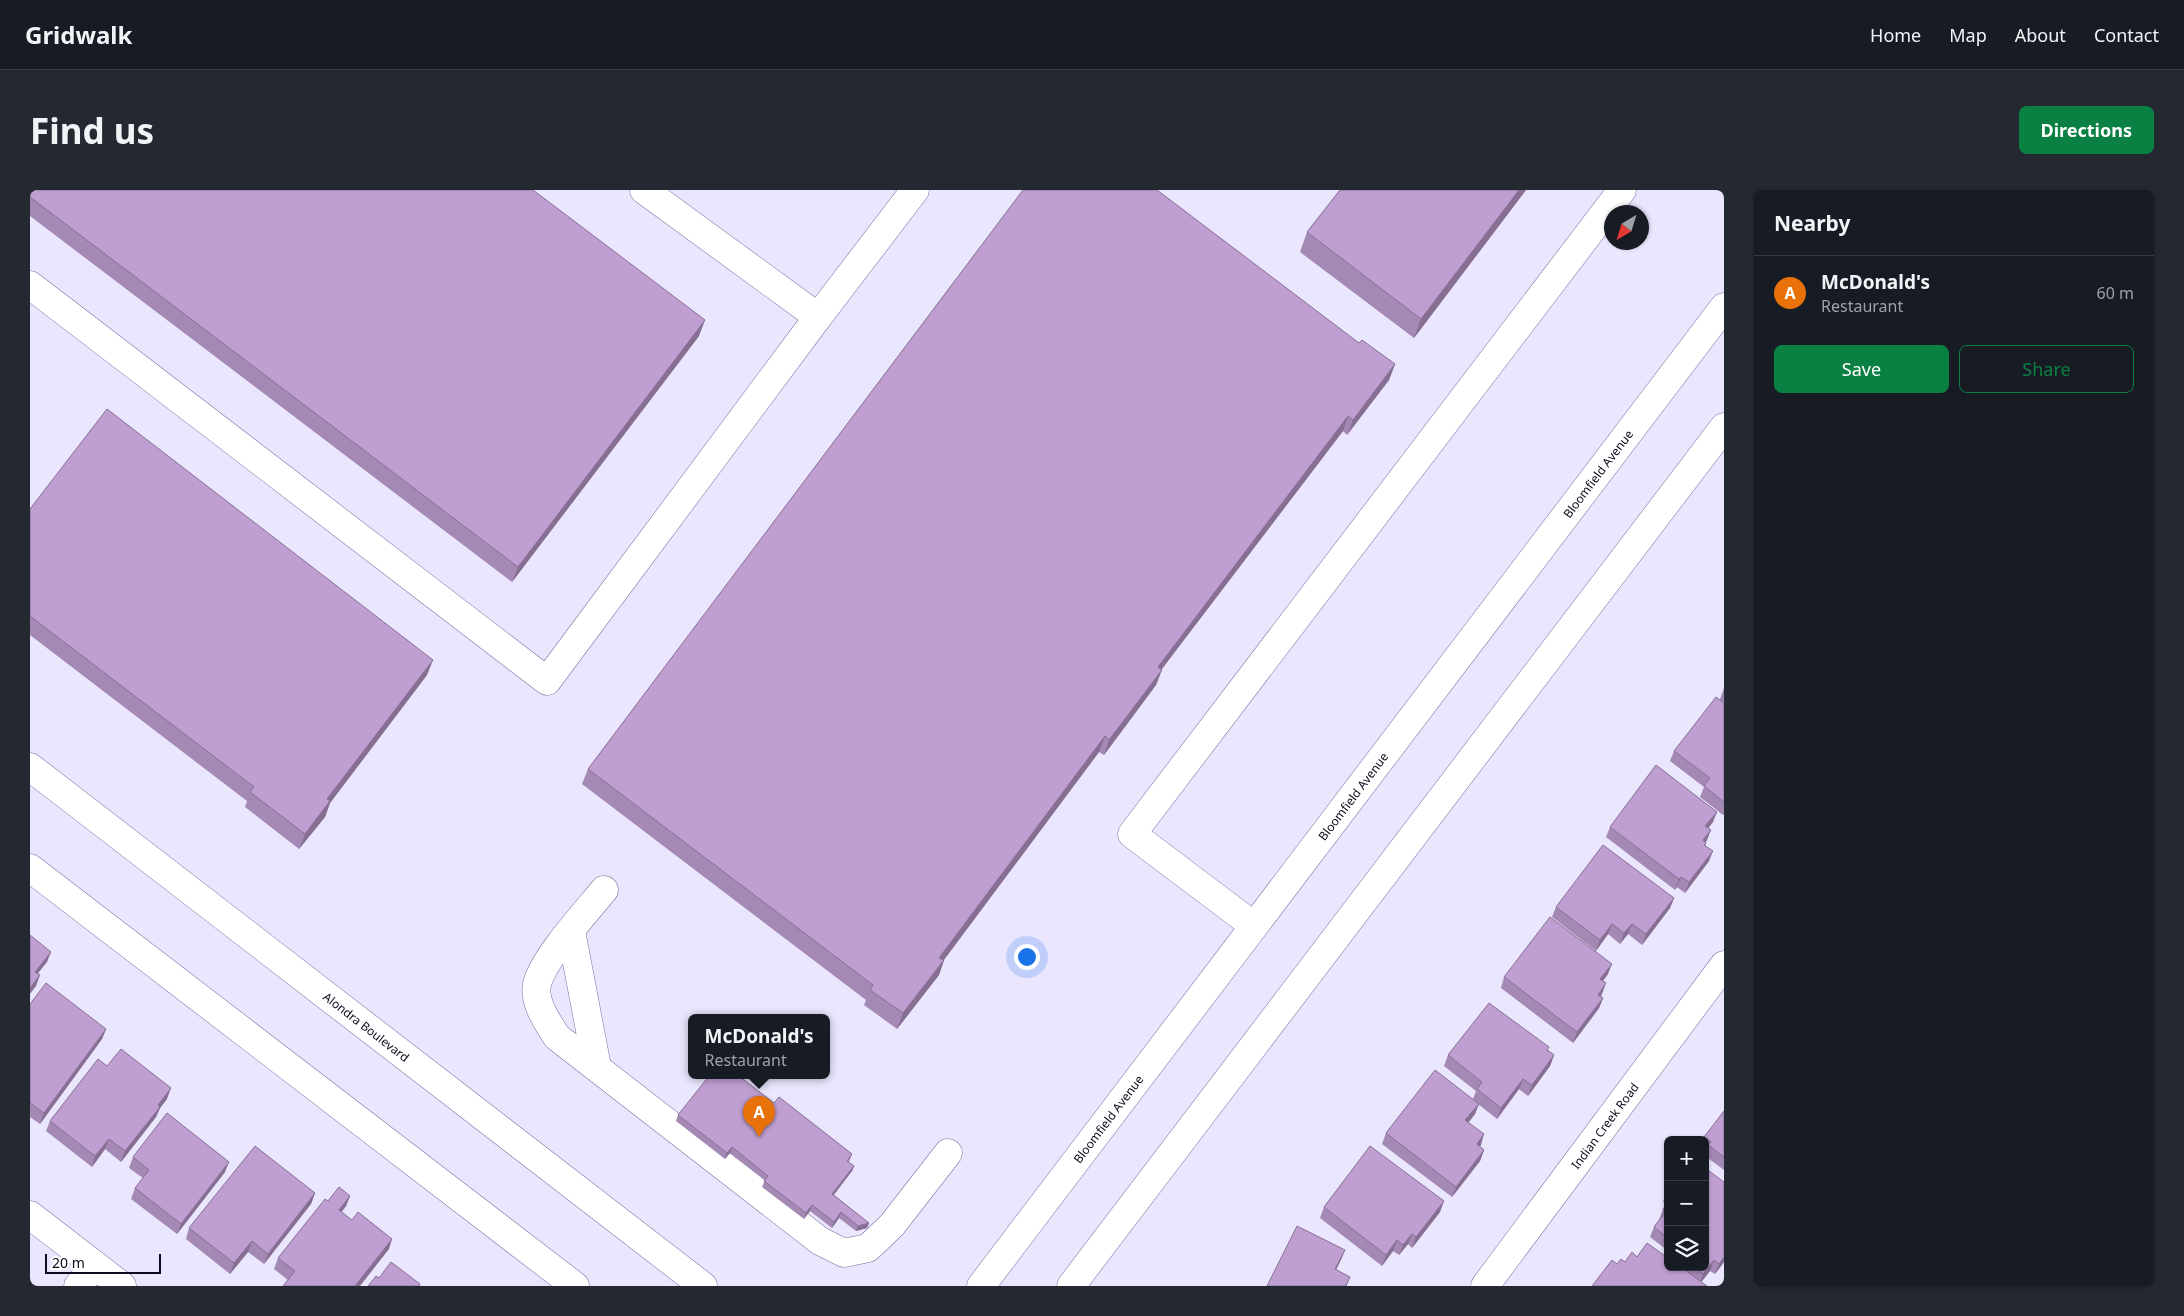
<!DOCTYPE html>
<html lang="en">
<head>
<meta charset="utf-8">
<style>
	body { margin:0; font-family:"Noto Sans",sans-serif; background:#242831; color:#f1f3f6 }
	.controls { position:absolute; right:15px; bottom:15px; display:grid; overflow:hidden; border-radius:8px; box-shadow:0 1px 4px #0004 }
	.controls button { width:45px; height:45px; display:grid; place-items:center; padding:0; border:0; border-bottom:1px solid #363941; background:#171b24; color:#f1f3f6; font:25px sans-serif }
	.compass { position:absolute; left:1574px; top:15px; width:45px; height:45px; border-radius:50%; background:#171b24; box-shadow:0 1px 4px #0004; rotate:218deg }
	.scale { position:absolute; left:15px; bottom:12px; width:116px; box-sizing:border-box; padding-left:5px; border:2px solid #0e0a1d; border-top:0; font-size:14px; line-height:18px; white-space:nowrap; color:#0e0a1d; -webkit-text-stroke:4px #fff; paint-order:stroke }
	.you { position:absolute; left:996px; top:766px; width:18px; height:18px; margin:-12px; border:4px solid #fff; border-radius:50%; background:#1a73e8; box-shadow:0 0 0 8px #1a73e833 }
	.badge { display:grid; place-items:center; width:32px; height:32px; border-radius:50%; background:#0b8043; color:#fff; font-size:16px; font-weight:700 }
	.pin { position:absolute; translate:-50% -41px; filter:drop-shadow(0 1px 2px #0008) }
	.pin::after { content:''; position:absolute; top:26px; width:18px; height:15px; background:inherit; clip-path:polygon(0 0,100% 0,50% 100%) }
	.popup { position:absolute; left:658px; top:824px; width:142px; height:65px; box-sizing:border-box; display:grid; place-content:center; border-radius:8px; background:#171b24; filter:drop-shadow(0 1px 4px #0005); font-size:16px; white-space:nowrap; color:#9ea1a6 }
	.popup b { font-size:19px; color:#f1f3f6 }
	.popup::after { content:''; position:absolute; left:50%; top:100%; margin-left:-10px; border:10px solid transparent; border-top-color:#171b24 }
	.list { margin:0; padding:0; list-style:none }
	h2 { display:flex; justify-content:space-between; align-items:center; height:65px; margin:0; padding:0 20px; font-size:21px }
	h2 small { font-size:16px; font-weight:400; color:#9ea1a6 }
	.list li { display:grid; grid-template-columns:32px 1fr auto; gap:15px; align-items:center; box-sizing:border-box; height:75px; padding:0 20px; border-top:1px solid #363941 }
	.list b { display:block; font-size:19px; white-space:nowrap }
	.list p { margin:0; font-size:16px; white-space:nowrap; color:#9ea1a6 }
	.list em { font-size:16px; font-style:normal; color:#9ea1a6 }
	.actions { display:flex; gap:10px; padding:15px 20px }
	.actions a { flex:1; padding:11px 0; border:1px solid #0b8043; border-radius:8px; text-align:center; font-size:18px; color:#0b8043 }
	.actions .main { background:#0b8043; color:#fff }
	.icon { flex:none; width:28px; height:28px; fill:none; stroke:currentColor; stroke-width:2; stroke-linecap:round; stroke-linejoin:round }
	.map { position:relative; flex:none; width:1694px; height:1096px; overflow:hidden; border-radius:8px }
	header { display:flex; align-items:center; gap:30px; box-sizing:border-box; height:70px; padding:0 25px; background:#171b24; border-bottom:1px solid #363941 }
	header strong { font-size:24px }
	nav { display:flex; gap:28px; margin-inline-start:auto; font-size:18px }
	.intro { display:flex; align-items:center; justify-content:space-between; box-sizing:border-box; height:120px; padding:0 30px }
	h1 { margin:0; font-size:35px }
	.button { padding:12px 22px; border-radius:8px; background:#0b8043; color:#fff; font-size:18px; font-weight:700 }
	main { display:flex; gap:30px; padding:0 30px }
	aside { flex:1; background:#171b24; border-radius:8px; box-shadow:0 1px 4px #0004 }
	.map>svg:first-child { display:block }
</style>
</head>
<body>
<header>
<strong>Gridwalk</strong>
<nav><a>Home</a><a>Map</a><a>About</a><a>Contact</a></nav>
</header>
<div class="intro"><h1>Find us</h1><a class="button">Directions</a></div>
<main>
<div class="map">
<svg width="1694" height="1096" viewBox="0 0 1694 1096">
	<rect width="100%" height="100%" fill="#eae6fe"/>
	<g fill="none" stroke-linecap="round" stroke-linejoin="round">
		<!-- minor casing -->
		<g stroke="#7a70a4" stroke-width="29">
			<g id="minor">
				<path d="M 614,0 L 788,127 L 885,0"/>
				<path d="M 0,95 L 517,491 L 788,127"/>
				<path d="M 574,700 C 556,722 513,769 507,794 C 503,812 518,833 527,847 L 790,1051 L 814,1063 L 838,1058 L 862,1035 L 918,963"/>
				<path d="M 1224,736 L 1102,644 L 1592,0"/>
				<path d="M 541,741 L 567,877"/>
				<path d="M 0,1025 L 92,1096"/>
				<path d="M 48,1096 L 65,1075"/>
				<path id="s1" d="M 1455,1096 L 1694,775"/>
			</g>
		</g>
		<!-- major casing -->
		<g stroke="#7a70a4" stroke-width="29">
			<g id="major">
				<path id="s2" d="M 0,577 L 673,1096"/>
				<path d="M 0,678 L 545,1096"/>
				<path id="s3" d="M 951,1096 L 1694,117"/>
				<path d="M 1041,1096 L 1694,237"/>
			</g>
		</g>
		<!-- minor -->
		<use href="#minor" stroke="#fff" stroke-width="28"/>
		<!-- major -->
		<use href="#major" stroke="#fff" stroke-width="28"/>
	</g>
	<!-- wall -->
	<path fill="#a489b5" d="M 0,0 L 669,146 L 482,392 L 0,26 Z
		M 1310,0 L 1496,0 L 1384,148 L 1270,62 L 1277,42 Z
		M 1329,153 L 1365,174 L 1359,190 L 1317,245 L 1313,241 L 1131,480 L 1126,495 L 1074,565 L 1069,562 L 914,770 L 909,785 L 867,839 L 834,815 L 836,810 L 552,594 L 558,579 Z
		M 0,319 L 397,485 L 300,613 L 295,627 L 269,659 L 215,617 L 217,611 L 0,445 Z
		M 1694,498 L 1694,624 L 1693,625 L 1670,607 L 1674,597 L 1640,571 L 1644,561 L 1690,509 Z
		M 1683,632 L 1678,638 L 1677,650 L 1676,652 L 1676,653 L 1675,656 L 1679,671 L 1655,703 L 1647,697 L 1645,700 L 1576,647 L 1580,637 Z
		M 1644,708 L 1640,718 L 1612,755 L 1598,744 L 1590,754 L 1578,744 L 1566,761 L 1522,727 L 1526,717 Z
		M 1578,784 L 1573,791 L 1572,804 L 1571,806 L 1573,808 L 1569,818 L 1543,853 L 1471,798 L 1474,787 Z
		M 0,814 L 76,839 L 72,849 L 10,934 L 0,927 Z
		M 1518,860 L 1524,865 L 1520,876 L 1498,906 L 1489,899 L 1467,929 L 1448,914 L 1445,924 L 1438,932 L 1451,955 L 1449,956 L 1454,960 L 1450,971 L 1422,1007 L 1352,954 L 1356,943 L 1443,909 L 1446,901 L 1414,876 L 1418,865 Z
		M 77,876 L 137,909 L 130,918 L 126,927 L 91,972 L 75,959 L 62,977 L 16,941 L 20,931 Z
		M 744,913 L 822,964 L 819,972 L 824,976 L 822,981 L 804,1005 L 839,1033 L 837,1038 L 826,1041 L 809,1028 L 802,1038 L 780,1021 L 774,1029 L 732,997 L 735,990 L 700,963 L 695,969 L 646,931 L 648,925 Z
		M 1694,921 L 1694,980 L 1675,966 L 1676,962 L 1675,961 L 1675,950 L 1673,950 L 1674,947 Z
		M 103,967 L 195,982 L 147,1044 L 101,1009 L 105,998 L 113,988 L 99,978 Z
		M 1694,992 L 1694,1072 L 1685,1084 L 1680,1081 L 1671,1092 L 1587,1074 L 1595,1072 L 1607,1067 L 1658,1082 L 1660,1077 L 1675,1077 Z
		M 1638,1000 L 1638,1061 L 1620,1047 L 1624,1037 L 1629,1030 L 1633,1019 L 1637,1014 L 1633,1011 Z
		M 285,1003 L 281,1014 L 234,1074 L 218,1062 L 200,1084 L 156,1049 L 159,1038 Z
		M 320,1006 L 316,1016 L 311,1022 L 359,1059 L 258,1090 L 244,1079 L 248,1068 L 298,1011 Z
		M 1294,1017 L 1410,1022 L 1382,1058 L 1378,1054 L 1369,1065 L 1363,1061 L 1352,1076 L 1290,1028 Z"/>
	<!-- shaded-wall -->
	<path fill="#866f93" d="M 1489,0 L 1496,0 L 1384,148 L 1391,129 Z
		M 675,130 L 669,146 L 482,392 L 488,377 Z
		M 1365,174 L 1359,190 L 1317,245 L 1323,230 Z
		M 1318,226 L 1313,241 L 1122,492 L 1128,477 Z
		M 403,470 L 397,485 L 300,613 L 295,627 L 269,659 L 275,644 L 297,609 Z
		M 1132,480 L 1126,495 L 1074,565 L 1079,550 Z
		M 1075,546 L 1069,562 L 904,783 L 909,768 Z
		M 1687,622 L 1683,632 L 1671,647 L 1675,636 Z
		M 1681,640 L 1677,650 L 1669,661 L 1673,650 Z
		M 1683,661 L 1679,671 L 1655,703 L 1659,692 Z
		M 1651,687 L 1647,697 L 1645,700 L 1649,689 Z
		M 1644,708 L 1640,718 L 1612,755 L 1616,744 Z
		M 1582,734 L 1578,744 L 1566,761 L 1570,750 Z
		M 1602,734 L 1598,744 L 1590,754 L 1594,743 Z
		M 21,762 L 17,772 L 1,792 L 5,782 Z
		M 914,770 L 909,785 L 867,839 L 873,823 Z
		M 1582,774 L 1578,784 L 1566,800 L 1570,789 Z
		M 10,785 L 6,796 L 0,804 L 0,798 Z
		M 1576,793 L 1572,804 L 1564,815 L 1568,805 Z
		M 1573,808 L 1569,818 L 1543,853 L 1547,842 Z
		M 76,839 L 72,849 L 10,934 L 14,923 Z
		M 1524,865 L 1520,876 L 1498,906 L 1502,895 Z
		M 1493,889 L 1489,899 L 1467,929 L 1471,918 Z
		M 141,898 L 137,909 L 130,918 L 126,927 L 91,972 L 95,961 L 128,915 Z
		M 1449,914 L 1445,924 L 1432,941 L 1435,930 Z
		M 1454,944 L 1451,955 L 1443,965 L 1447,954 Z
		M 79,949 L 75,959 L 62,977 L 65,966 Z
		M 702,957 L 700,963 L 695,969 L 697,963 Z
		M 1454,960 L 1450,971 L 1422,1007 L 1426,997 Z
		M 199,972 L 195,982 L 147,1044 L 151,1034 Z
		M 824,976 L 822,981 L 800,1009 L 802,1004 Z
		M 285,1003 L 281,1014 L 234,1074 L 238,1064 Z
		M 320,1006 L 316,1016 L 305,1031 L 309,1020 Z
		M 1414,1011 L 1410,1022 L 1382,1058 L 1386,1047 Z
		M 782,1015 L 780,1021 L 774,1029 L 776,1023 Z
		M 811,1022 L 809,1028 L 802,1038 L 804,1032 Z
		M 839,1033 L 837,1038 L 826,1041 L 828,1036 Z
		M 1382,1044 L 1378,1054 L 1369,1065 L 1373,1055 Z
		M 362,1049 L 359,1059 L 330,1096 L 325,1096 Z
		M 1367,1050 L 1363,1061 L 1352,1076 L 1356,1065 Z
		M 222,1051 L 218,1062 L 200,1084 L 204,1073 Z
		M 1315,1060 L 1311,1070 L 1301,1090 L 1305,1079 Z
		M 1694,1067 L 1694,1072 L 1685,1084 L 1689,1074 Z
		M 1684,1070 L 1680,1081 L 1669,1095 L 1673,1084 Z"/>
	<!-- building -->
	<path fill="#bf9fd2" stroke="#866f93" d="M 0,0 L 503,0 L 675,130 L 488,377 L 0,7 Z
		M 993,0 L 1127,0 L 1329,153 L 1332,150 L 1365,174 L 1323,230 L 1318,226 L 1128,477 L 1132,480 L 1079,550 L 1075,546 L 909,768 L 914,770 L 873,823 L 840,800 L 843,795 L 558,579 Z
		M 1310,0 L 1489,0 L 1391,129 L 1277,42 Z
		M 77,219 L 403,470 L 297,609 L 300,611 L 275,644 L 220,602 L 224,597 L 0,426 L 0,319 Z
		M 1686,507 L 1694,513 L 1694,612 L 1674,596 L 1680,588 L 1644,561 Z
		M 1626,575 L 1687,622 L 1675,636 L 1681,640 L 1673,650 L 1676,653 L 1674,655 L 1683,661 L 1659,692 L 1651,687 L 1649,689 L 1580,637 Z
		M 1573,655 L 1644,708 L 1616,744 L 1602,734 L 1594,743 L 1582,734 L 1570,750 L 1526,717 Z
		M 1520,727 L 1582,774 L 1570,789 L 1576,793 L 1568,805 L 1573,808 L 1547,842 L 1474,787 Z
		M 0,745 L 21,762 L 5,782 L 10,785 L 0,798 Z
		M 16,793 L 76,839 L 14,923 L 0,913 L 0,814 Z
		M 1459,813 L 1519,857 L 1517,860 L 1524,865 L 1502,895 L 1493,889 L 1471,918 L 1447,899 L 1452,892 L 1418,865 Z
		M 91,859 L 141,898 L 128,915 L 130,917 L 95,961 L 79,949 L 65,966 L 20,931 L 68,869 L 77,876 Z
		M 1405,880 L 1449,914 L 1435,930 L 1454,944 L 1447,954 L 1454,960 L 1426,997 L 1356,943 Z
		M 679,886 L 709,886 L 744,913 L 749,907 L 822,964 L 817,971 L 824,976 L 802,1004 L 839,1033 L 828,1036 L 811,1022 L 804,1032 L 782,1015 L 776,1023 L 734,991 L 738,986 L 702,957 L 697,963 L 648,925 Z
		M 1694,921 L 1694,967 L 1678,955 L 1681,952 L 1674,947 Z
		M 137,923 L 199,972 L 151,1034 L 105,998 L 119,980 L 103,967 Z
		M 225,956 L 285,1003 L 238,1064 L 222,1051 L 204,1073 L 159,1038 Z
		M 1340,956 L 1414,1011 L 1386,1047 L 1382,1044 L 1373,1055 L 1367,1050 L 1356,1065 L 1294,1017 Z
		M 1675,978 L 1694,992 L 1694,1067 L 1689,1074 L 1684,1070 L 1673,1084 L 1664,1077 L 1675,1077 Z
		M 309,997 L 320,1006 L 309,1020 L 322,1030 L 328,1022 L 362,1049 L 325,1096 L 253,1096 L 265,1081 L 248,1068 L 295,1009 L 298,1011 Z
		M 1638,1013 L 1638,1048 L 1624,1037 L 1636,1021 L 1633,1019 Z
		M 1267,1036 L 1315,1060 L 1305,1079 L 1320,1087 L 1316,1096 L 1237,1096 Z
		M 1617,1053 L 1638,1068 L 1638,1077 L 1651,1077 L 1677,1096 L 1562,1096 L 1582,1070 L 1587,1074 L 1591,1069 L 1595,1072 L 1602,1062 L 1607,1067 Z
		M 361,1072 L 390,1094 L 389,1096 L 338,1096 L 346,1086 L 349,1088 Z"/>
	<g text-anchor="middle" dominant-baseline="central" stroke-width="5" stroke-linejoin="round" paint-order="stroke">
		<!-- street labels -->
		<g font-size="12" fill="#0e0a1d" stroke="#fff">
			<text stroke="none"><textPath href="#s3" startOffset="1020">Bloomfield Avenue</textPath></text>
			<text stroke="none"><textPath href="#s3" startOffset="615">Bloomfield Avenue</textPath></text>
			<text stroke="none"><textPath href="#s2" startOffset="425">Alondra Boulevard</textPath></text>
			<text stroke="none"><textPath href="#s3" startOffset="210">Bloomfield Avenue</textPath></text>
			<text stroke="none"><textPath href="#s1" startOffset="200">Indian Creek Road</textPath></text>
		</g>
	</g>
</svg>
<div class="controls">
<button>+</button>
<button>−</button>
<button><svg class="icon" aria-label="layers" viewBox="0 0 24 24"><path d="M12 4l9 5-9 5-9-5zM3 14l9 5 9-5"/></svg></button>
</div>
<svg class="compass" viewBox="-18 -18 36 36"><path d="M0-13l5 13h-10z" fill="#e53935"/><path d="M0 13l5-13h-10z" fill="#9ea1a6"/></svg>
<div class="scale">20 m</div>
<div class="you"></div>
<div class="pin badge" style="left:729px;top:947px;background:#e8710a">A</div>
<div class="popup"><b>McDonald's</b>Restaurant</div>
</div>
<aside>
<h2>Nearby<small></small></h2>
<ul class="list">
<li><span class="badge" style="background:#e8710a">A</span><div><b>McDonald's</b><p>Restaurant</p></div><em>60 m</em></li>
</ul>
<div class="actions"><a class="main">Save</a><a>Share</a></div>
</aside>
</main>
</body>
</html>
